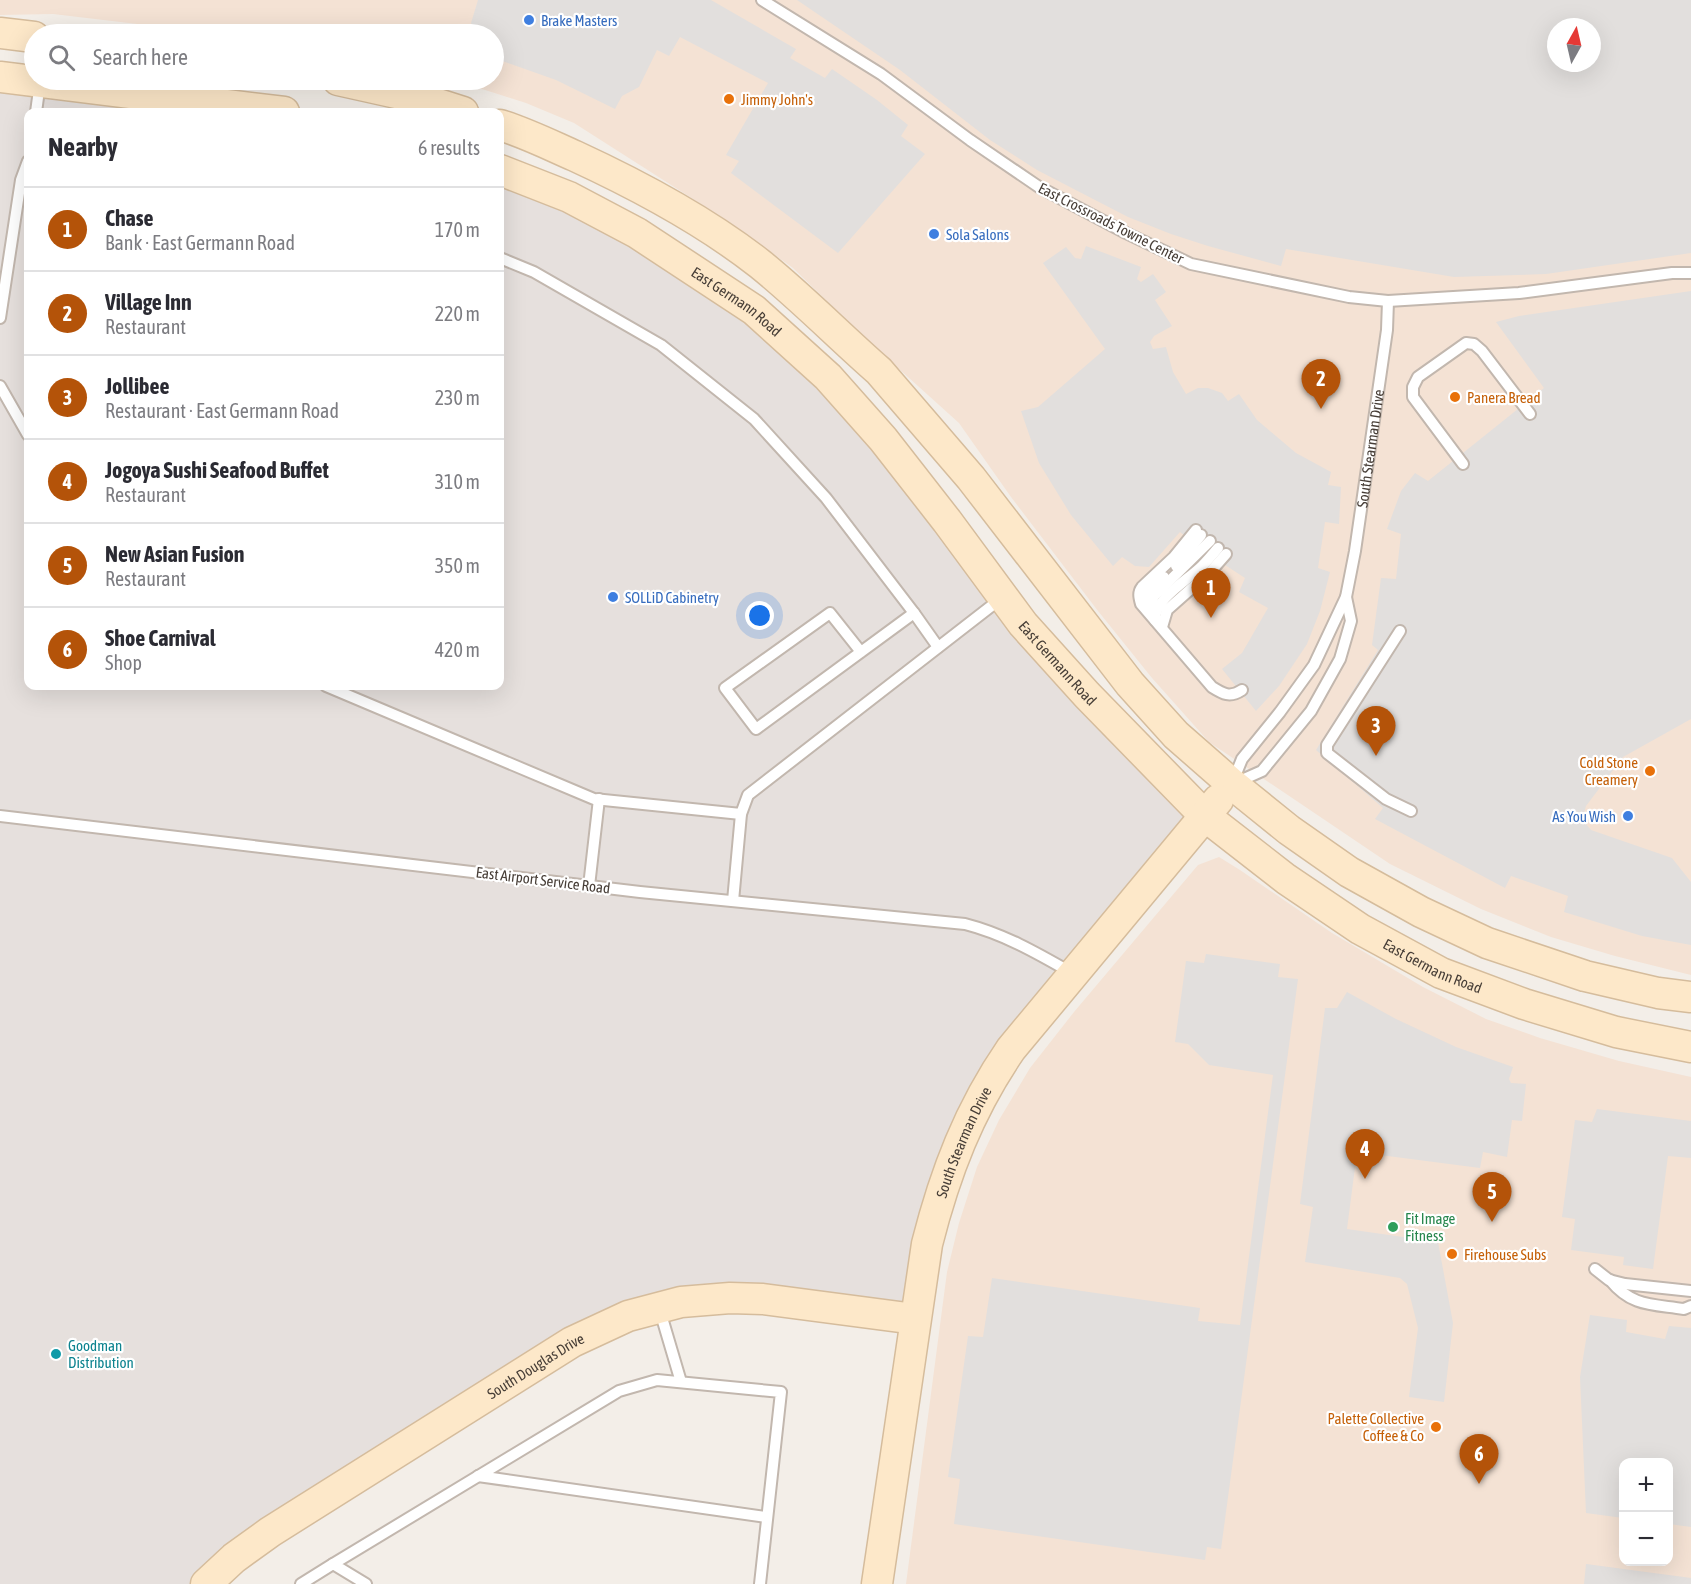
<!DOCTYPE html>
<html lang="en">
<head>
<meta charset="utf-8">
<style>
	body { margin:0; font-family:"Asap Condensed",sans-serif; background:#f7f7f7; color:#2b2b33 }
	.controls { position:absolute; right:18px; bottom:18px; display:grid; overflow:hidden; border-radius:12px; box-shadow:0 6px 24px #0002 }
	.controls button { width:54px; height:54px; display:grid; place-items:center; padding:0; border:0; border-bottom:2px solid #e1e1e2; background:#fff; color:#2b2b33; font:30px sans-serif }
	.compass { position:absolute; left:1547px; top:18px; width:54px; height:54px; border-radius:50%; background:#fff; box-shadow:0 6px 24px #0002; rotate:8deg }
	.you { position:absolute; left:760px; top:616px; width:21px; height:21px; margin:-15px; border:4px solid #fff; border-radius:50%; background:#1a73e8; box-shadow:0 0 0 9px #1a73e833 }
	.badge { display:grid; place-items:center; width:39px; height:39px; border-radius:50%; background:#b45309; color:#fff; font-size:20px; font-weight:700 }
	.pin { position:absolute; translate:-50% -50px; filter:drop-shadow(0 2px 3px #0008) }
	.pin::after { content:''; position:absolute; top:32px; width:21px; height:18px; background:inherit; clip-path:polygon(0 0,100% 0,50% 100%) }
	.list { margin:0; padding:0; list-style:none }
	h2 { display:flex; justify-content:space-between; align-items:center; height:78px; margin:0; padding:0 24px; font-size:26px }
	h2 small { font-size:20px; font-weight:400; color:#7c7c81 }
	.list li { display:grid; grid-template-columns:39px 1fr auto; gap:18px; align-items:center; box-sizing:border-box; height:84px; padding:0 24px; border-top:2px solid #e1e1e2 }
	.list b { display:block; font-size:22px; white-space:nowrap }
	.list p { margin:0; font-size:20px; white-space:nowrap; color:#7c7c81 }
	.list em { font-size:20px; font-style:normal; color:#7c7c81 }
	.icon { flex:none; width:33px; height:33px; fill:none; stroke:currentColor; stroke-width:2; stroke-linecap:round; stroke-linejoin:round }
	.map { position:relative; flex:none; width:1691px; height:1584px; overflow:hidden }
	.search { position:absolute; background:#fff; box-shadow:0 6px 24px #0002; left:24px; top:24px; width:480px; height:66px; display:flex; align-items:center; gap:15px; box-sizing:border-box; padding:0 21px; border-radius:33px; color:#7c7c81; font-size:22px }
	.panel { position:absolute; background:#fff; box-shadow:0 6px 24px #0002; left:24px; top:108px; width:480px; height:582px; border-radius:12px }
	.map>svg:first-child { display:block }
</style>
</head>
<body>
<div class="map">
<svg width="1691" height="1584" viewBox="0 0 1691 1584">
	<rect width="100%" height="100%" fill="#f3eee8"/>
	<!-- commercial -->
	<path fill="#f4e2d4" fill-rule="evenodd" d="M 0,0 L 1691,0 L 1691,975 L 1615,956 L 1551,937 L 1481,909 L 1390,864 L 1209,742 L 1152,678 L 1098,611 L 1011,497 L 959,423 L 868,341 L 793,268 L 726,220 L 574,123 L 526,103 L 454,80 L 494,80 L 494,34 L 205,34 L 171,28 L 53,14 L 0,15 ZM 1556,27 L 1592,27 L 1592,63 L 1556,63 Z
		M 1219,857 L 1240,870 L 1332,933 L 1423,987 L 1486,1019 L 1540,1038 L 1619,1061 L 1691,1077 L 1691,1584 L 906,1584 L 947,1272 L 959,1223 L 977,1167 L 999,1120 L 1030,1068 L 1074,1012 L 1198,865 ZM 1624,1462 L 1668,1462 L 1668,1562 L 1624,1562 Z"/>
	<!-- industrial -->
	<path fill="#e6e0dd" d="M 0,77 L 284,112 L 28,112 L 28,686 L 500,686 L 500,170 L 753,310 L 1205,816 L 989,1081 L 915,1319 L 763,1299 L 628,1316 L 206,1584 L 0,1584 Z"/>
	<!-- parking -->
	<path fill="#e2dfdd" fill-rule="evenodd" d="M 478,0 L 711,0 L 796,49 L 790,58 L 825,78 L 832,69 L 877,100 L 908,125 L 901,136 L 925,154 L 838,253 L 731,173 L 739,161 L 726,155 L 768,83 L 680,37 L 669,56 L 657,50 L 639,87 L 622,96 L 615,109 L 556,80 L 494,58 L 494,34 L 476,34 L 471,23 Z
		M 797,0 L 1691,0 L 1691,253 L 1546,274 L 1454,277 L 1286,249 L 1281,266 L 1208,246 L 1171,234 L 1128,217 L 1037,170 L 990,140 L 900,70 ZM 1556,27 L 1592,27 L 1592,63 L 1556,63 Z
		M 1086,246 L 1141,267 L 1137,279 L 1141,282 L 1153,274 L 1166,292 L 1155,300 L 1172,326 L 1154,336 L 1150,342 L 1153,349 L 1166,347 L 1173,372 L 1186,394 L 1198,388 L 1208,388 L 1222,393 L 1228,401 L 1239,394 L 1257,420 L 1296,453 L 1331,472 L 1328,485 L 1341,487 L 1339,524 L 1325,522 L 1318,568 L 1330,572 L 1320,611 L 1307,644 L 1279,686 L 1256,711 L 1222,669 L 1242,653 L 1268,608 L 1239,592 L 1245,578 L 1208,554 L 1180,532 L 1149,567 L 1135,566 L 1122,557 L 1113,566 L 1071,515 L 1039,463 L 1021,411 L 1038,407 L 1105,349 L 1043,263 L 1066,247 L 1075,258 L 1081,259 Z
		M 1691,291 L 1691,719 L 1623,757 L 1586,806 L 1584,813 L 1586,824 L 1591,830 L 1672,858 L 1691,882 L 1691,945 L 1642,936 L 1564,912 L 1568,896 L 1511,876 L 1505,888 L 1375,819 L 1383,808 L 1316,750 L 1378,650 L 1372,645 L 1381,578 L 1396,579 L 1401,534 L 1387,529 L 1401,491 L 1415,473 L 1428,481 L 1544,388 L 1496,322 L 1519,316 Z
		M 1206,954 L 1280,964 L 1278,977 L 1298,979 L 1221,1549 L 1207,1547 L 1205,1560 L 954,1524 L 960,1479 L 948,1477 L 968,1336 L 983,1337 L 992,1278 L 1200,1308 L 1198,1321 L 1240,1325 L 1273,1075 L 1209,1065 L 1188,1044 L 1175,1042 L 1186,961 L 1204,963 Z
		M 1347,992 L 1396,1019 L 1456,1047 L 1513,1067 L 1509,1079 L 1511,1083 L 1526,1084 L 1522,1121 L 1512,1120 L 1507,1157 L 1483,1152 L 1480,1168 L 1357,1152 L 1347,1229 L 1438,1242 L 1453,1323 L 1444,1402 L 1409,1397 L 1418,1328 L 1407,1284 L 1400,1278 L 1305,1262 L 1313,1207 L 1300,1204 L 1325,1008 L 1337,1008 Z
		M 1597,1109 L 1691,1121 L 1691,1158 L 1668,1156 L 1653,1269 L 1623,1265 L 1624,1257 L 1571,1250 L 1575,1219 L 1562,1217 L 1575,1120 L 1592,1122 Z
		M 1590,1315 L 1627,1320 L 1626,1332 L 1665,1339 L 1669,1326 L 1691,1328 L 1691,1527 L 1669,1524 L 1668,1462 L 1624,1462 L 1623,1518 L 1586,1513 L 1580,1377 Z
		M 1586,1564 L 1691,1578 L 1691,1584 L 1584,1584 Z"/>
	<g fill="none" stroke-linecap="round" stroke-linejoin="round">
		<!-- lane casing -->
		<g stroke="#c2b7ae" stroke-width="14">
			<g id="lane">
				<path d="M 762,0 L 881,74 L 970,140 L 1039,187 L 1126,233 L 1191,264 L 1349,297 L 1388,301 L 1519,293 L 1672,273 L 1691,273"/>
				<path d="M 36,112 L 40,83"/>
				<path d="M 500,258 L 534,272 L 661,345 L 754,419 L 826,498 L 914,613 L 756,729 L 725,688 L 830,613 L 861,652"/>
				<path d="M 0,318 L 21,180 L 28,161"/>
				<path d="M 0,386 L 28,435"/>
				<path d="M 1463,464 L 1413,397 L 1413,387 L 1418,377 L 1466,343 L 1474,344 L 1482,351 L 1530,414"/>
				<path d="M 1196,530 L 1174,557 L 1142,587 C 1138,592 1139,597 1141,604 L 1212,687 C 1223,694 1230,698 1242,690"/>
				<path d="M 1176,566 L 1201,535"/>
				<path d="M 1142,603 L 1146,593 L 1164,577"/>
				<path d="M 1148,611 L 1154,596 L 1210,541"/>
				<path d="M 914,613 L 938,647"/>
				<path d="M 1155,620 C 1154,599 1188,580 1202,566 C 1208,560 1213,554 1218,548"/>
				<path d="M 1162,627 L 1167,610 L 1211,571 L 1226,554"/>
				<path d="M 1400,631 L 1327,745 L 1327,753 L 1386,799 L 1411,811"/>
				<path d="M 326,686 L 594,799 L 741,814"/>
				<path id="s1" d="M 1233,781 L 1242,759 L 1280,712 L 1314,665 L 1346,597 L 1355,551 L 1387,330 L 1388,301"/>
				<path d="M 1235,783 L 1262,771 L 1311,711 L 1340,659 L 1351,621 L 1346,597"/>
				<path d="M 0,816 L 640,892 L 965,924 C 1004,934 1037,953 1072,973"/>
				<path d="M 589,886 L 599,799"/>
				<path d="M 733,901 L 741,814 L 748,795 L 1003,597"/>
				<path d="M 1595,1269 L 1609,1280 L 1625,1284 L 1691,1291"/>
				<path d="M 1610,1280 C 1632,1307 1652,1304 1684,1309 L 1691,1306"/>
				<path d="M 660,1311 L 681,1382"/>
				<path d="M 478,1476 L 766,1517"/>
				<path d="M 301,1584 L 333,1564"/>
				<path d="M 366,1584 L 333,1564 L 619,1391 L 657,1380 L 781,1392 L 760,1584"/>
			</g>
		</g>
		<!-- secondary casing -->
		<g stroke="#d5bc9c" stroke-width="33">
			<g id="secondary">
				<path d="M 0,33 L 34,37"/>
				<path d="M 0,77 L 284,112"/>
				<path d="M 338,80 L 419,98 L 463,112"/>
				<path d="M 500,125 C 526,133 550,145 575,156 C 640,186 704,220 760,264 C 801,297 839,336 879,371 L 891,385 L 971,478 L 1130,684 L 1176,735 L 1232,784 L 1289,830 L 1349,872 L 1421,912 L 1487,943 L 1585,976 L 1658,993 L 1691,997"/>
				<path id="s2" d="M 500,170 L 569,197 L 637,233 L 754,310 L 828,377 L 883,439 L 947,521 L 1023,624 L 1087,695 L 1205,816 L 1286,879 L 1360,929 L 1441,973 L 1524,1004 L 1616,1032 L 1691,1047"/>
				<path id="s3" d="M 206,1584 L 234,1558 L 270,1532 L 572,1342 L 628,1316 L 681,1302 L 730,1298 L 763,1299 L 915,1319"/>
				<path id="s4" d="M 877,1584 L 927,1244 C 945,1173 969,1110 1011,1049 L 1218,800"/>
			</g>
		</g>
		<!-- lane -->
		<use href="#lane" stroke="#fff" stroke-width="10"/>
		<!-- secondary -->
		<use href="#secondary" stroke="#fde8c9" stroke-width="30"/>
	</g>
	<!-- markers -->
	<g fill="#3f7fe0" stroke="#fff" stroke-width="2">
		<circle cx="529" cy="20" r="6"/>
		<circle cx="934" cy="234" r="6"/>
		<circle cx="613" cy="597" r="6"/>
		<circle cx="1628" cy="816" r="6"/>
	</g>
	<g fill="#e8710a" stroke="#fff" stroke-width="2">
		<circle cx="729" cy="99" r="6"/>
		<circle cx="1455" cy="397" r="6"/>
		<circle cx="1650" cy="771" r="6"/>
		<circle cx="1452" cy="1254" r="6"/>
		<circle cx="1436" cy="1427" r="6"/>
	</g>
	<circle fill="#2e9e5b" stroke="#fff" stroke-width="2" cx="1393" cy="1227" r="6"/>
	<circle fill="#0f9aa8" stroke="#fff" stroke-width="2" cx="56" cy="1354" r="6"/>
	<g text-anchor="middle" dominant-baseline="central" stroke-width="4.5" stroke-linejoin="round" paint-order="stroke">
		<!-- shop labels -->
		<g font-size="15" fill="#366cbe" stroke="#fff" text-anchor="start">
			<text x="541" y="20">Brake Masters</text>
			<text x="946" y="234">Sola Salons</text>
			<text x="625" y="597">SOLLiD Cabinetry</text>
			<text x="1616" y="816" text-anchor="end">As You Wish</text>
		</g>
		<!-- food labels -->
		<g font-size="15" fill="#c56008" stroke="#fff" text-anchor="start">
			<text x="741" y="99">Jimmy John's</text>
			<text x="1467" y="397">Panera Bread</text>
			<text x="1638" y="762" text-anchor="end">Cold Stone<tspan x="1638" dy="17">Creamery</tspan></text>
			<text x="1464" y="1254">Firehouse Subs</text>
			<text x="1424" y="1418" text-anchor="end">Palette Collective<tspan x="1424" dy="17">Coffee &amp; Co</tspan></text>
		</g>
		<!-- street labels -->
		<g font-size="15" fill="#473e37" stroke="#fff">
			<text transform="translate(1111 223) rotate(27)">East Crossroads Towne Center</text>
			<text stroke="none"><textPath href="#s2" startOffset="272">East Germann Road</textPath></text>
			<text stroke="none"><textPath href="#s1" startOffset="368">South Stearman Drive</textPath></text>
			<text stroke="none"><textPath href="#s2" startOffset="758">East Germann Road</textPath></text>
			<text transform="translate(543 880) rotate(7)">East Airport Service Road</text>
			<text stroke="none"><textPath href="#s2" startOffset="1244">East Germann Road</textPath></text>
			<text stroke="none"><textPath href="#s4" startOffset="452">South Stearman Drive</textPath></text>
			<text stroke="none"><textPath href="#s3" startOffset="396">South Douglas Drive</textPath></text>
		</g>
		<!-- leisure labels -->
		<g font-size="15" fill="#27864d" stroke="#fff" text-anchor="start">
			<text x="1405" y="1218">Fit Image<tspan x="1405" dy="17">Fitness</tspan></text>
		</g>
		<!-- culture labels -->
		<g font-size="15" fill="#0d838f" stroke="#fff" text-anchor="start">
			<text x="68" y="1345">Goodman<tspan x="68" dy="17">Distribution</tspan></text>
		</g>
	</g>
</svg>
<div class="controls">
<button>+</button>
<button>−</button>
</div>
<svg class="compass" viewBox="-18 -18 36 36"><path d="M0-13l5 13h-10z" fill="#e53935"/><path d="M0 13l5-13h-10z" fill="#7c7c81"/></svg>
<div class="you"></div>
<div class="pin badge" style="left:1211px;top:618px">1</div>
<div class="pin badge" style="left:1321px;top:409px">2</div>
<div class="pin badge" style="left:1376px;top:756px">3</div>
<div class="pin badge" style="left:1365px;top:1179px">4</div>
<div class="pin badge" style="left:1492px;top:1222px">5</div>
<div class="pin badge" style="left:1479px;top:1484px">6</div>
<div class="search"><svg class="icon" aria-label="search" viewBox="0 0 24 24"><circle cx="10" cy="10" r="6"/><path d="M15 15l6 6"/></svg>Search here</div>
<section class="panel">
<h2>Nearby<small>6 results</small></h2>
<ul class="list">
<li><span class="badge">1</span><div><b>Chase</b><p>Bank · East Germann Road</p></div><em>170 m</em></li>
<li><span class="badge">2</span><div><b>Village Inn</b><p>Restaurant</p></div><em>220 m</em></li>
<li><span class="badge">3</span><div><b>Jollibee</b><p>Restaurant · East Germann Road</p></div><em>230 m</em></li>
<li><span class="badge">4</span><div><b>Jogoya Sushi Seafood Buffet</b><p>Restaurant</p></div><em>310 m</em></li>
<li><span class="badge">5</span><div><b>New Asian Fusion</b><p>Restaurant</p></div><em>350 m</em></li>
<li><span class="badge">6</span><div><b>Shoe Carnival</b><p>Shop</p></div><em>420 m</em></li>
</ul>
</section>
</div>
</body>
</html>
